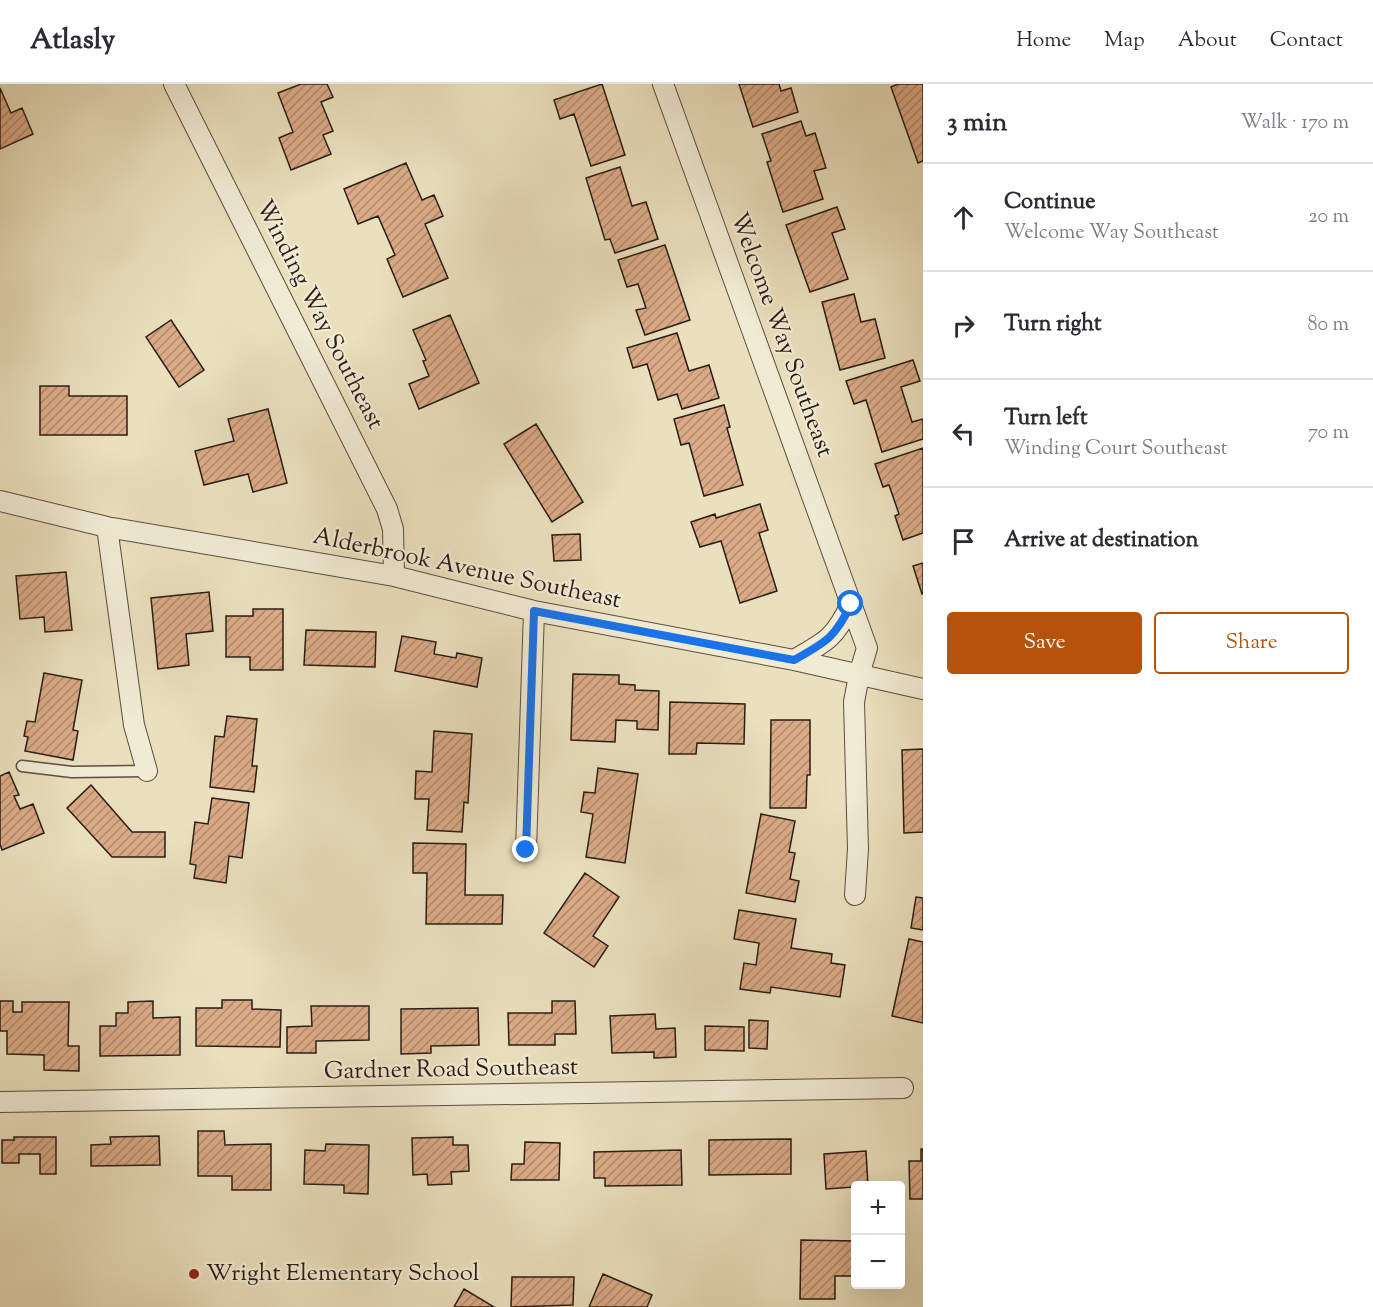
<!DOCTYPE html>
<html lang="en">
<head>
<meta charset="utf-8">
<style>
	body { margin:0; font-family:"Sorts Mill Goudy",serif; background:#f2f2f3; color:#2b2b33 }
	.controls { position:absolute; right:18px; bottom:18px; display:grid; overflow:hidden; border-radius:6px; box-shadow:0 6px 24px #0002 }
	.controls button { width:54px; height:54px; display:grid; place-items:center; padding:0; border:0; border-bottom:2px solid #e1e1e2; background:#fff; color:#2b2b33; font:30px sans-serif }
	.stop { position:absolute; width:18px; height:18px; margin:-14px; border:4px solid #1a73e8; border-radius:50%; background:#fff }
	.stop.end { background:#1a73e8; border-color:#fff; box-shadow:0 2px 6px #0008 }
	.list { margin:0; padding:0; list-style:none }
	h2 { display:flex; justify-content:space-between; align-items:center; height:78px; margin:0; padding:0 24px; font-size:26px }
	h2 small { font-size:20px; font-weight:400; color:#7c7c81 }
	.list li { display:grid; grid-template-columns:39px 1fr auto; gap:18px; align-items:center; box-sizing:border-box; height:108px; padding:0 24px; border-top:2px solid #e1e1e2 }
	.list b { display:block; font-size:22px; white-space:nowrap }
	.list p { margin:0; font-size:20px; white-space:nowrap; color:#7c7c81 }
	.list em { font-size:20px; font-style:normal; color:#7c7c81 }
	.actions { display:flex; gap:12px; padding:18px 24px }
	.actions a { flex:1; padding:14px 0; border:2px solid #b45309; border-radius:6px; text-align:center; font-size:21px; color:#b45309 }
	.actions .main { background:#b45309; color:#fff }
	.icon { flex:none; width:33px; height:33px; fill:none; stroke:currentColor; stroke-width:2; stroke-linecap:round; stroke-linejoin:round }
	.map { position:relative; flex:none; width:923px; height:1223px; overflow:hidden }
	header { display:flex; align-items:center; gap:36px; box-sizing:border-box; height:84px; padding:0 30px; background:#fff; border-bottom:2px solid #e1e1e2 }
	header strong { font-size:28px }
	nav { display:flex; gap:33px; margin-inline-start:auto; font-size:21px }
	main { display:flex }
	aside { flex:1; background:#fff }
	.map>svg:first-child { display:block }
</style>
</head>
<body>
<header>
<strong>Atlasly</strong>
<nav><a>Home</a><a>Map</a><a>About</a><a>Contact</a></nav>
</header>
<main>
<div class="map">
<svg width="923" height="1223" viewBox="0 0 923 1223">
	<defs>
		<pattern id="building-hatch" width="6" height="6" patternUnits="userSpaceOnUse" patternTransform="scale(1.5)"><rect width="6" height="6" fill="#daab86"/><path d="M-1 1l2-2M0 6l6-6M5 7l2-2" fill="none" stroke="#b18a6d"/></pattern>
	</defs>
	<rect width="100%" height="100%" fill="#eae0bd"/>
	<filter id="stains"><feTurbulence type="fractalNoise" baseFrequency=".00333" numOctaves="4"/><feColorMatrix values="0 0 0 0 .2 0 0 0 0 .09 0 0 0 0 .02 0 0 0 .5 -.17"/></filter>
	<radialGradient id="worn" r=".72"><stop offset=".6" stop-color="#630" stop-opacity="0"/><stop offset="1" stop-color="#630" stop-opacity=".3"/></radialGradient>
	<!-- building -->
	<path fill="url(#building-hatch)" stroke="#2b1c16" stroke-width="1.5" d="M 301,0 L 327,0 L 333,13 L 321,18 L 333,47 L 323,51 L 331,70 L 291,86 L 279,54 L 293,48 L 278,9 Z
		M 602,0 L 625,71 L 591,82 L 574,30 L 560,35 L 554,16 Z
		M 739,0 L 779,0 L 781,7 L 791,4 L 798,28 L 753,43 Z
		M 898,0 L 923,0 L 923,77 L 918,79 L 891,3 Z
		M 0,4 L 11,29 L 22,24 L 33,50 L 0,65 Z
		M 801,37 L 806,52 L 815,49 L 826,84 L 814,87 L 823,115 L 783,128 L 767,78 L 771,77 L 762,50 Z
		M 406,79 L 422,116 L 434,111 L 443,132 L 425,140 L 448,194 L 403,213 L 387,175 L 395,171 L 378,132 L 358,140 L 344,105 Z
		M 620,83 L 632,122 L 646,118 L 658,155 L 615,169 L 610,155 L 605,156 L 586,94 Z
		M 837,123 L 845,145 L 832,149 L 848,195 L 810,208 L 786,141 Z
		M 665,161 L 690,236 L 645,251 L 636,226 L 646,224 L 638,200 L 627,203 L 618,176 Z
		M 854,210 L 861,238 L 875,235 L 885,274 L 840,286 L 822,218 Z
		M 450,231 L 479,299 L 419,325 L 409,300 L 429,292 L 423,277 L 426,276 L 413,246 Z
		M 171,236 L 204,286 L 179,303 L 146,253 Z
		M 677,249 L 689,287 L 709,281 L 719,314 L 682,325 L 677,310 L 658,316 L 647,280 L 633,284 L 627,264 Z
		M 913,276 L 920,297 L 901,303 L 912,338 L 923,335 L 923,355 L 882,368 L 866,316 L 854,320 L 846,297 Z
		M 40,302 L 69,302 L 69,312 L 127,312 L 127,351 L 40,351 Z
		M 724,321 L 730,343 L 727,344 L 743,401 L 704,412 L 689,359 L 681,361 L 674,335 Z
		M 268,325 L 287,399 L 253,408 L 248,390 L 204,401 L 195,367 L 234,357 L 228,335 Z
		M 536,340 L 583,418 L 552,438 L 504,360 Z
		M 923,364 L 923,449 L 903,456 L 895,432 L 899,430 L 889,401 L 883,403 L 875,380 Z
		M 760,420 L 768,446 L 759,449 L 777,507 L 740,519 L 721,457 L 700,463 L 691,438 L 715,430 L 716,434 Z
		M 580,450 L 581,476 L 554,477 L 552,451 Z
		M 923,479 L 923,509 L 922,510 L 913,482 Z
		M 66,488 L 72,546 L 45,548 L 44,533 L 20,535 L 16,492 Z
		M 209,508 L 213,547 L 186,550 L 189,581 L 158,585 L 151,514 Z
		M 253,525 L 283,525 L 283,586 L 250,586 L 250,573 L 226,573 L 226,532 L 253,532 Z
		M 306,546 L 376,548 L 375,583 L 304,581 Z
		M 402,552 L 436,558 L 434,570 L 456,574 L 457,569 L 482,574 L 477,603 L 395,587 Z
		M 44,589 L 82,596 L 73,646 L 78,647 L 73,676 L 25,667 L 28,653 L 24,652 L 27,637 L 35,638 Z
		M 573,590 L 619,591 L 619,600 L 635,601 L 635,606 L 659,607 L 658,646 L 637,645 L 637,637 L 616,636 L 615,658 L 571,656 Z
		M 670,618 L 745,620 L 744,660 L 697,659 L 696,670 L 669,670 Z
		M 227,632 L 257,635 L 252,682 L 257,682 L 254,708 L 210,703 L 215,652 L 224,653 Z
		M 771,636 L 810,636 L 810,691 L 807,691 L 806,724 L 770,724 Z
		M 434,647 L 472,650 L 468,719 L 464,718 L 462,748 L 427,746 L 429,715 L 415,715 L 416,687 L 432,688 Z
		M 923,665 L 923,748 L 904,749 L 902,666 Z
		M 598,684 L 638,690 L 625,779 L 586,773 L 593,730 L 581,728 L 584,708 L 595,709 Z
		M 9,688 L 19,711 L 14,712 L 20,725 L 33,720 L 44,749 L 2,766 L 0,760 L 0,692 Z
		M 91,701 L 132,748 L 165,748 L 165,773 L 112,773 L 67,724 Z
		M 212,714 L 249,719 L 242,774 L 229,772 L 226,799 L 194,794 L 196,781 L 190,780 L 195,738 L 208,740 Z
		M 761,730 L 795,737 L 789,768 L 795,769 L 790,795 L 799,797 L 795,818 L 746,809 Z
		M 413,759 L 466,760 L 465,811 L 503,811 L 502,840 L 426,840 L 427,789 L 413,789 Z
		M 585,789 L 619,813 L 593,852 L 608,862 L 594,883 L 544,849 Z
		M 916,813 L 923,814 L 923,846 L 911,844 Z
		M 739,826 L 796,835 L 791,864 L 832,870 L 831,879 L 845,881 L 840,913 L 771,903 L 770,909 L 740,905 L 744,879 L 756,881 L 759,859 L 734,855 Z
		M 909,855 L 923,858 L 923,939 L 892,932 Z
		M 222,916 L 252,916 L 252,925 L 281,926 L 280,963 L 196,962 L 196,924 L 222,924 Z
		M 0,917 L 13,917 L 13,928 L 22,928 L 22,918 L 69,918 L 68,962 L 79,962 L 79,987 L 44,986 L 44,971 L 7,970 L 7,947 L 0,947 Z
		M 153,917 L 153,934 L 180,933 L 180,971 L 100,972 L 100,942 L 116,942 L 116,929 L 128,929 L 128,918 Z
		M 552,917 L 575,917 L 576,950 L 555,950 L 555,961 L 509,961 L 508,929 L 552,929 Z
		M 311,922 L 369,922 L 369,956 L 316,957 L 316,969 L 287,969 L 287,943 L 312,942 Z
		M 478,924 L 479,961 L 431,962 L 431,969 L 401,970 L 401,925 Z
		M 655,930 L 656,945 L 675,944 L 676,973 L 654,974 L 654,968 L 612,969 L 610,932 Z
		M 749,936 L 768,937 L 767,965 L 749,964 Z
		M 705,942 L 744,943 L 744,967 L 705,966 Z
		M 198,1047 L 224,1047 L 225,1061 L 271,1060 L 271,1106 L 232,1106 L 232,1092 L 198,1092 Z
		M 159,1052 L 160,1081 L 91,1082 L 91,1061 L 111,1060 L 110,1053 Z
		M 14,1053 L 56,1053 L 56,1090 L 40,1090 L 40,1070 L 19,1070 L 19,1079 L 2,1079 L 2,1056 L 14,1056 Z
		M 453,1053 L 453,1061 L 468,1061 L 469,1087 L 451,1088 L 452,1100 L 428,1101 L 427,1090 L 413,1091 L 412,1054 Z
		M 791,1055 L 791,1090 L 709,1091 L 709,1056 Z
		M 525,1058 L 560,1059 L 559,1096 L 511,1096 L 512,1080 L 524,1080 Z
		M 326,1060 L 369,1061 L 368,1110 L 344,1109 L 344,1101 L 304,1100 L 305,1066 L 325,1067 Z
		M 921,1065 L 923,1065 L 923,1115 L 910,1115 L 909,1077 L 921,1077 Z
		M 681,1066 L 682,1101 L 605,1102 L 605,1094 L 594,1094 L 594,1068 Z
		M 866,1067 L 868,1102 L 826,1105 L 824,1070 Z
		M 801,1156 L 856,1157 L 856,1192 L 835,1192 L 835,1215 L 800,1215 Z
		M 603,1190 L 652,1211 L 647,1223 L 589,1223 Z
		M 512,1193 L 574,1193 L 573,1221 L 511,1223 Z
		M 464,1205 L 494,1223 L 454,1223 Z"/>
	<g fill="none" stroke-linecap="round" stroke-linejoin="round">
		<!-- service casing -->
		<g stroke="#5b4d40" stroke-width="13">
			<path id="service" d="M 22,682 L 72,688 L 147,687"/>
		</g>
		<!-- minor casing -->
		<g stroke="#5b4d40" stroke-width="22">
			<path id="minor" d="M 174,0 L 387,425 L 393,445 L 394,492
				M 663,0 L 867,564 L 859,591 L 854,618 L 858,765 L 855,811
				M 0,417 L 107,443 L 394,492 L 534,527 L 794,576 L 923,605
				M 107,443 L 134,641 L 147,687
				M 794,576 C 826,558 835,554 851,520
				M 526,766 L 534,527
				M 0,1018 L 903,1004"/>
		</g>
		<!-- service -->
		<use href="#service" stroke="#f1ebd4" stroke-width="10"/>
		<!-- minor -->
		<use href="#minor" stroke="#f1ebd4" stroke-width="20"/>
	</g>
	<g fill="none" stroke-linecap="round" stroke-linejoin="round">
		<!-- route -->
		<path stroke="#1a73e8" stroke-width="8" d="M 526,766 L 534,527 L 794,576 C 826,558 835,554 851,520"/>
	</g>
	<!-- markers -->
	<circle fill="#8f2418" stroke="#f1ebd4" stroke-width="2" cx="194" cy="1190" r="6"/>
	<g text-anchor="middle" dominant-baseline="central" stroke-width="4.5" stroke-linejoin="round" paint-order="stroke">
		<!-- street labels -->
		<g font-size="24" fill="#2b1c16" stroke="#f1ebd4">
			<text transform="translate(319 231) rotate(63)">Winding Way Southeast</text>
			<text transform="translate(781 251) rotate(70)">Welcome Way Southeast</text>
			<text transform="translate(467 485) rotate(12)">Alderbrook Avenue Southeast</text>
			<text transform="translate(451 986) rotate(-1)">Gardner Road Southeast</text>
		</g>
		<!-- poi labels -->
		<g font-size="24" fill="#2b1c16" stroke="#f1ebd4" text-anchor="start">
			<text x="206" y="1190">Wright Elementary School</text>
		</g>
	</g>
	<rect width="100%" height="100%" filter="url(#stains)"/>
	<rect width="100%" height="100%" fill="url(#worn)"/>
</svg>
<div class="controls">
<button>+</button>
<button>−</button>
</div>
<div class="stop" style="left:851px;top:520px"></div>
<div class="stop end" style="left:526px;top:766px"></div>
</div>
<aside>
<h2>3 min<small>Walk · 170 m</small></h2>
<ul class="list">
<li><svg class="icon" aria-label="ahead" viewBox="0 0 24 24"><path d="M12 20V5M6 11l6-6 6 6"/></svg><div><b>Continue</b><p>Welcome Way Southeast</p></div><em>20 m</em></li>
<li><svg class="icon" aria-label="right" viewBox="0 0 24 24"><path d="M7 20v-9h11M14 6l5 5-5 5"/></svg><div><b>Turn right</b></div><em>80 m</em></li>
<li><svg class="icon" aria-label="left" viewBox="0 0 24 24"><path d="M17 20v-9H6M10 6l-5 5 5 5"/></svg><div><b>Turn left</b><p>Winding Court Southeast</p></div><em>70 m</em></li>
<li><svg class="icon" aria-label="arrive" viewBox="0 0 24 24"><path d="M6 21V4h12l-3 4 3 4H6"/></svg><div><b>Arrive at destination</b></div></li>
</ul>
<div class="actions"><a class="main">Save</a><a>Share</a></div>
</aside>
</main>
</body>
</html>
